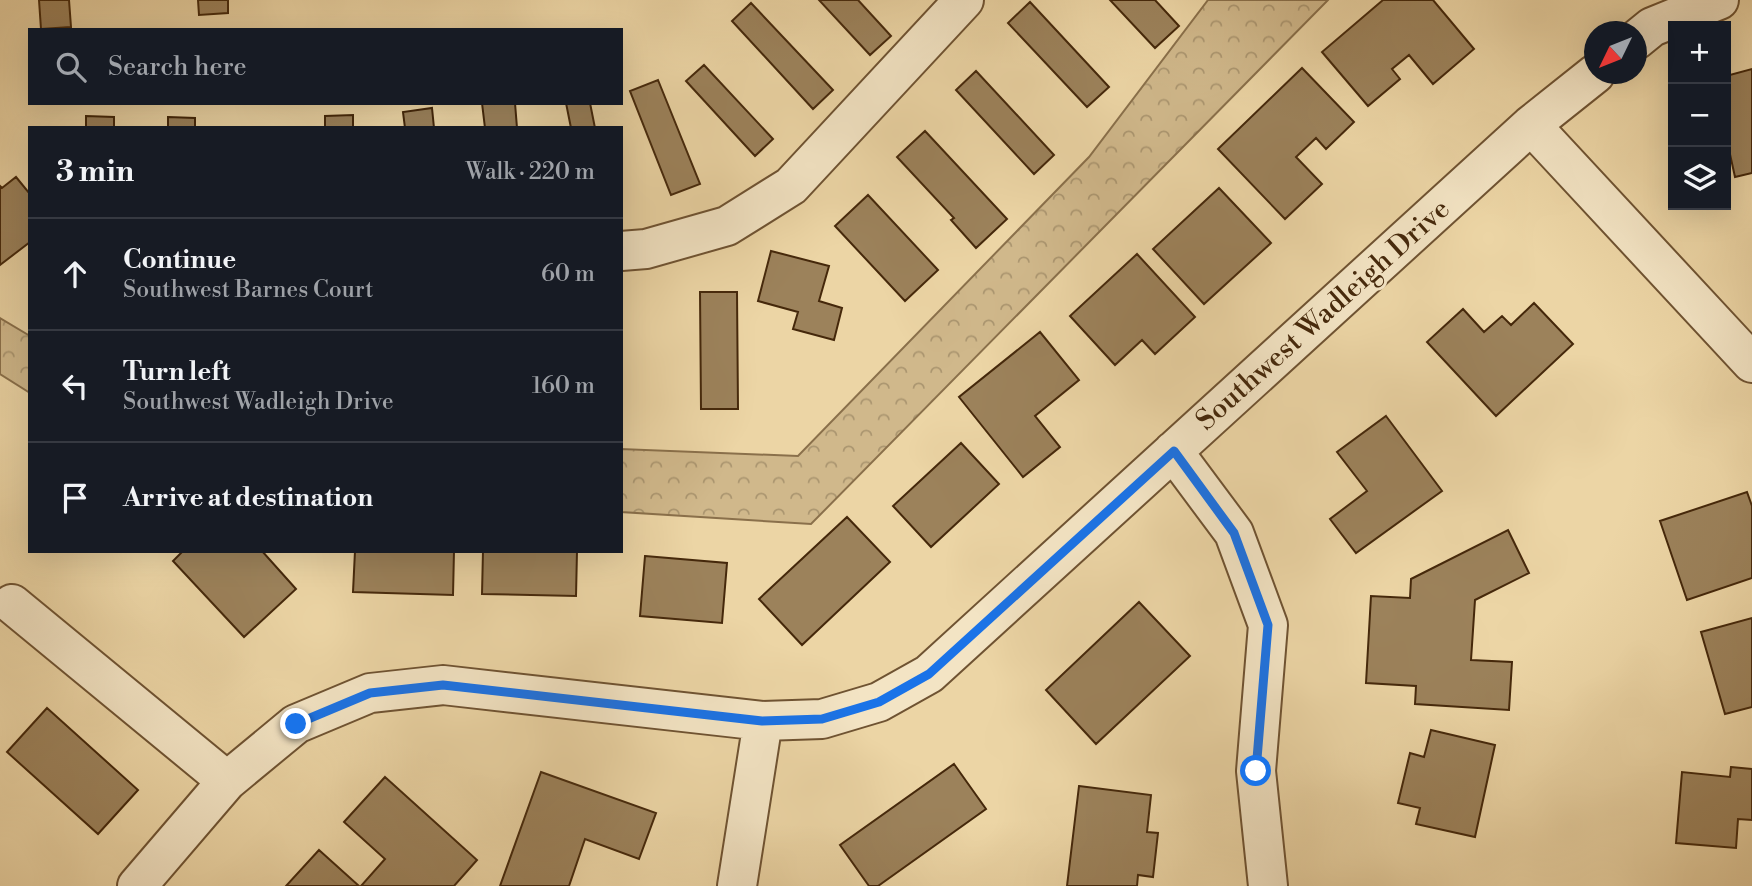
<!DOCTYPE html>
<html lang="en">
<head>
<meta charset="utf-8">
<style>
	body { margin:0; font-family:"Libre Bodoni",serif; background:#20242c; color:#f1f3f6 }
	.controls { position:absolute; right:21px; top:21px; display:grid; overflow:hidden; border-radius:0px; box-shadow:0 7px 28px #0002 }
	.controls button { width:63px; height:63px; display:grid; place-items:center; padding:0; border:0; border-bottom:2px solid #363941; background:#171b24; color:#f1f3f6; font:35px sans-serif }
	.compass { position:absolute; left:1584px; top:21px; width:63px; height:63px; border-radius:50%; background:#171b24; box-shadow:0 7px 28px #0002; rotate:227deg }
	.stop { position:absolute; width:21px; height:21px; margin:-16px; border:5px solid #1a73e8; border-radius:50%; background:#fff }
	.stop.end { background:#1a73e8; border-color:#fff; box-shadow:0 2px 7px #0008 }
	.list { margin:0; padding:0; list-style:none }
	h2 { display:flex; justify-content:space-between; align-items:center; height:91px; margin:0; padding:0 28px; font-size:30px }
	h2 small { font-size:23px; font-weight:400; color:#9ea1a6 }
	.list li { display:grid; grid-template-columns:46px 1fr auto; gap:21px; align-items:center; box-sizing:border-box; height:112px; padding:0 28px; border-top:2px solid #363941 }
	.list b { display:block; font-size:26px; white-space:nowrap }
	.list p { margin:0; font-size:23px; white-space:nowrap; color:#9ea1a6 }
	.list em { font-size:23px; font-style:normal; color:#9ea1a6 }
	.icon { flex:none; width:38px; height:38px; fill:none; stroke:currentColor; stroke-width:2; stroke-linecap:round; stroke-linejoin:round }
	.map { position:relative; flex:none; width:1752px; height:886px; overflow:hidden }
	.search { position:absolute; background:#171b24; box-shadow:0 7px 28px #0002; left:28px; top:28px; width:595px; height:77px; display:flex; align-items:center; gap:18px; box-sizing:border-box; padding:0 24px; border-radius:0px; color:#9ea1a6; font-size:26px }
	.panel { position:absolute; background:#171b24; box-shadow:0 7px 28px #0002; left:28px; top:126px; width:595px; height:427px; border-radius:0px }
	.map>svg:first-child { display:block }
</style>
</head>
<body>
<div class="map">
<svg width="1752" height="886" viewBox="0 0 1752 886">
	<defs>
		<pattern id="forest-crowns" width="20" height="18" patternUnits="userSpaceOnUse" patternTransform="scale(1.75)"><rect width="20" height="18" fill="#d0b88b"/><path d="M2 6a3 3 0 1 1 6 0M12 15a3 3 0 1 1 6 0" fill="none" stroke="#ab9670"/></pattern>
	</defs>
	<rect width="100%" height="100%" fill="#ecd5a5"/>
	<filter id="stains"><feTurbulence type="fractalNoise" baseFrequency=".00286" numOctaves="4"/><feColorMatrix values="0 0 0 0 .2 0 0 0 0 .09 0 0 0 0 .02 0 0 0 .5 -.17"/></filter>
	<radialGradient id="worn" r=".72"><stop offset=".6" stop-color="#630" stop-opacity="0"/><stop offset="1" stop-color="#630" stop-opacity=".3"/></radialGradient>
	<!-- forest -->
	<path fill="url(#forest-crowns)" stroke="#8a704b" stroke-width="2" d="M 1208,0 L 1328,0 L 811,524 L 621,512 L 621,449 L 798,456 L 1089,157 Z
		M 0,318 L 30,336 L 30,393 L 0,374 Z"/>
	<!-- building -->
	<path fill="#9c825b" stroke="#45280b" stroke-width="2" d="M 39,0 L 69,0 L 71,27 L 41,29 Z
		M 198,0 L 228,0 L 228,13 L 199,15 Z
		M 819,0 L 858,0 L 891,36 L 870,55 Z
		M 1110,0 L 1155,0 L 1179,26 L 1155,48 Z
		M 1383,0 L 1433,0 L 1474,49 L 1433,84 L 1409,55 L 1392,69 L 1400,79 L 1368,106 L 1322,52 Z
		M 1030,2 L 1109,87 L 1087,107 L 1008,23 Z
		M 751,3 L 833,90 L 813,109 L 732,21 Z
		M 704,65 L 773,139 L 755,156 L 686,81 Z
		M 1302,68 L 1354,122 L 1326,149 L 1316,138 L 1296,157 L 1322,184 L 1285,219 L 1218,149 Z
		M 1752,69 L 1752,173 L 1735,177 L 1726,136 L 1726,76 Z
		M 976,71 L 1054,155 L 1034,174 L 956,90 Z
		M 658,80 L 700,184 L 671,195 L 630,91 Z
		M 482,103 L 515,103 L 517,128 L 485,128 Z
		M 566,103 L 590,103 L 595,128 L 571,128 Z
		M 432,108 L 434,128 L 405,128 L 403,112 Z
		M 353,115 L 353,128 L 325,128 L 325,116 Z
		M 86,116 L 114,117 L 114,128 L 86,128 Z
		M 168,117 L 195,118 L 195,128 L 168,128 Z
		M 925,131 L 1007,219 L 976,248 L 951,220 L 954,218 L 897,157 Z
		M 16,177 L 30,194 L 30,242 L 0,265 L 0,186 L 2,188 Z
		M 1219,188 L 1271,243 L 1204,304 L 1153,249 Z
		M 868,195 L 938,270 L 905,301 L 835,226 Z
		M 771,251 L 829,266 L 819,301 L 842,308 L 834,340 L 793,329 L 798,312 L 758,301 Z
		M 1137,254 L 1195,317 L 1155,354 L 1142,340 L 1115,365 L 1070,316 Z
		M 700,292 L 737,292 L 738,409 L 701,409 Z
		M 1534,303 L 1573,344 L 1496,416 L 1427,342 L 1463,309 L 1484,332 L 1502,316 L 1511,325 Z
		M 1040,332 L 1079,380 L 1035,416 L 1060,447 L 1023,477 L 959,397 Z
		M 1386,416 L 1442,491 L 1356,553 L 1330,519 L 1367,491 L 1337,452 Z
		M 961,443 L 999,484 L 931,547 L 893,506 Z
		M 1747,492 L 1752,506 L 1752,578 L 1687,600 L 1660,521 Z
		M 847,517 L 890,562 L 802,645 L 759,599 Z
		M 1508,530 L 1529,573 L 1475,600 L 1471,660 L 1512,662 L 1509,710 L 1415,704 L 1416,686 L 1366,683 L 1371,596 L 1410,598 L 1411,579 Z
		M 183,551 L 262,551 L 296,589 L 244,637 L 173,561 Z
		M 355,551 L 454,551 L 453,595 L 353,592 Z
		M 483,551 L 577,551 L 576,596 L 482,594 Z
		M 645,556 L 727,563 L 722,623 L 640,616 Z
		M 1139,602 L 1190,656 L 1096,744 L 1046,690 Z
		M 1752,618 L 1752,707 L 1725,714 L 1701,632 Z
		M 47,708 L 138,790 L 98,834 L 7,752 Z
		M 1431,730 L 1495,745 L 1475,837 L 1416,824 L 1420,808 L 1398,803 L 1410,753 L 1424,757 Z
		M 954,764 L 986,809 L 878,886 L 869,886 L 840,845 Z
		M 1731,767 L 1752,769 L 1752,820 L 1738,819 L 1736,848 L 1676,843 L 1682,772 L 1730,777 Z
		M 541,772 L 656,813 L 639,859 L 585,839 L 569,886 L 500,886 Z
		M 385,777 L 477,860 L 454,886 L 361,886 L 385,859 L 344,822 Z
		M 1079,786 L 1151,795 L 1147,832 L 1158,833 L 1153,877 L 1138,875 L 1137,886 L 1067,886 Z
		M 319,850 L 359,886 L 286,886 Z"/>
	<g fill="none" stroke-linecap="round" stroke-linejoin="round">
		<!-- minor casing -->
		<g stroke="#6f5332" stroke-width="42">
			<path id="minor" d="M 1636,40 L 1652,27 L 1719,0
				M 1531,125 L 1752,363
				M 621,251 L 646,249 L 727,226 L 791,186 L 964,0
				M 1173,451 L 1234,533 L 1268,625 L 1256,771 L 1268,886
				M 12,604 L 227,781
				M 137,886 L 227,781 L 296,724 L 370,693 L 443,685 L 763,721 L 822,719 L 879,702 L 929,674 L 1531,125 L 1595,74
				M 737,886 L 763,721"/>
		</g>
		<!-- minor -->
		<use href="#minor" stroke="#f3e4c4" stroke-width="38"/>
	</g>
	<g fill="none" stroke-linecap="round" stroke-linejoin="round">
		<!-- route -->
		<path stroke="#1a73e8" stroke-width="9" d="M 296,724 L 370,693 L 443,685 L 762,721 L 822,719 L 879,702 L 929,674 L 1174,451 L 1234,533 L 1268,625 L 1256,771"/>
	</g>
	<g text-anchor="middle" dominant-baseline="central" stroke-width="6" stroke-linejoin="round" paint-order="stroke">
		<!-- street labels -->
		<g font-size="28" fill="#45280b" stroke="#f3e4c4">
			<text transform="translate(1323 315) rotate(-42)">Southwest Wadleigh Drive</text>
		</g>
	</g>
	<rect width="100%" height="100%" filter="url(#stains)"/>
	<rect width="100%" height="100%" fill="url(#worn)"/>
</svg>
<div class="controls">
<button>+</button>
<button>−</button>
<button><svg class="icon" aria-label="layers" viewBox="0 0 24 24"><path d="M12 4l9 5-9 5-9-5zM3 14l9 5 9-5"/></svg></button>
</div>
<svg class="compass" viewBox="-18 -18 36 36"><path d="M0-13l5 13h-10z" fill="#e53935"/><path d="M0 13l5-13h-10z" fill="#9ea1a6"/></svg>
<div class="stop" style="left:1256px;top:771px"></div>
<div class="stop end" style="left:296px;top:724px"></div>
<div class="search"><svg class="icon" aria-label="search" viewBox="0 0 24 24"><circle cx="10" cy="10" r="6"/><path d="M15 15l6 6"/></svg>Search here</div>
<section class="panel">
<h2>3 min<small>Walk · 220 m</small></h2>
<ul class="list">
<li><svg class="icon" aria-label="ahead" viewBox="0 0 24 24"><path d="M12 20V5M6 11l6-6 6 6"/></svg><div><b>Continue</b><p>Southwest Barnes Court</p></div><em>60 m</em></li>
<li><svg class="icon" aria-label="left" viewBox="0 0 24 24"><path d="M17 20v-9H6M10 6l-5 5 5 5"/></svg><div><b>Turn left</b><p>Southwest Wadleigh Drive</p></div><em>160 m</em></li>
<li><svg class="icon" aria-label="arrive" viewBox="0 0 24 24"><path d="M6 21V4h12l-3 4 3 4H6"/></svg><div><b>Arrive at destination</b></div></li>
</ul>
</section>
</div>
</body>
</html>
